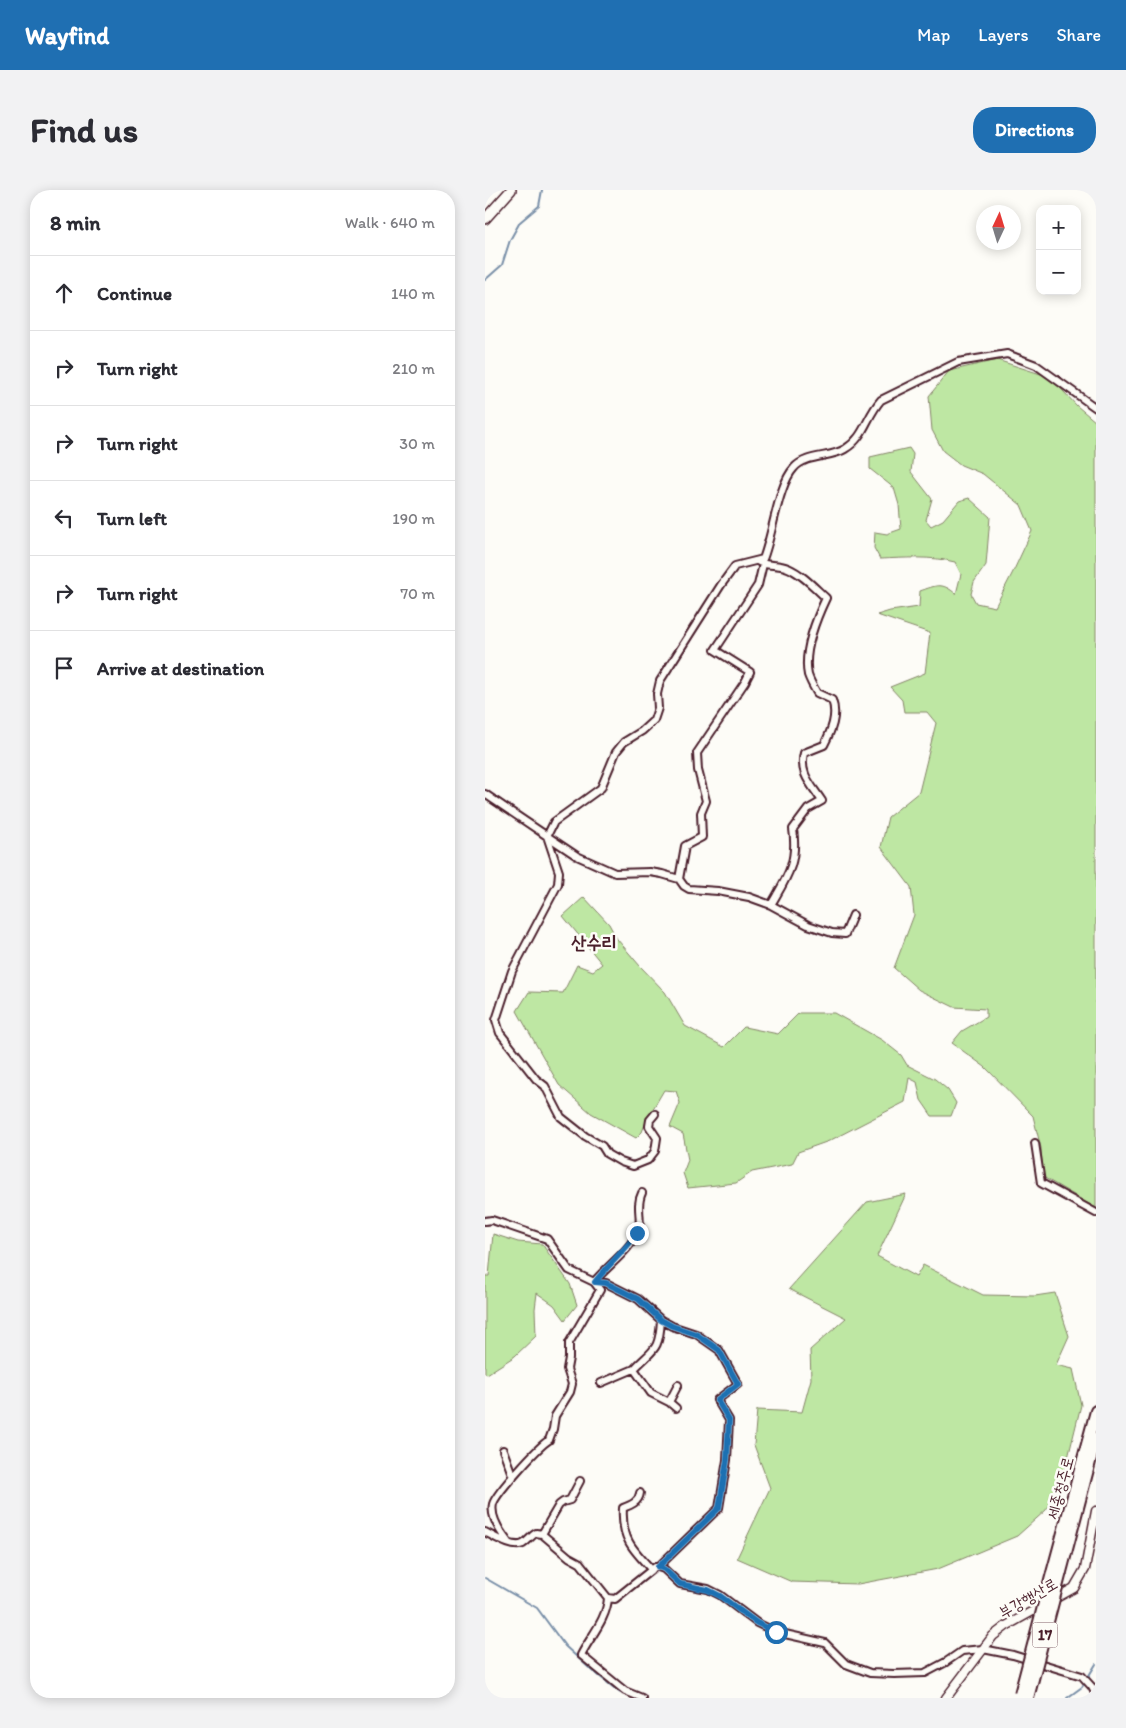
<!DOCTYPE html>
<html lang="en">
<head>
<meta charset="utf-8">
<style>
	body { margin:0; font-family:Itim,"Poor Story",sans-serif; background:#f2f2f3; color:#2b2b33 }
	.controls { position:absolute; right:15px; top:15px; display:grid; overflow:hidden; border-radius:10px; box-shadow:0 2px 12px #0003 }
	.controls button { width:45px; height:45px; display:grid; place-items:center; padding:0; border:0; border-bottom:1px solid #e1e1e2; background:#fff; color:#2b2b33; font:25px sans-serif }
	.compass { position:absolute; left:491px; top:15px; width:45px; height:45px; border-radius:50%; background:#fff; box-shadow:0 2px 12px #0003; rotate:4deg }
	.stop { position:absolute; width:15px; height:15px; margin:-11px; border:4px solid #1f6fb2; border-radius:50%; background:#fff }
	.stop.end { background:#1f6fb2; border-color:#fff; box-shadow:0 1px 5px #0008 }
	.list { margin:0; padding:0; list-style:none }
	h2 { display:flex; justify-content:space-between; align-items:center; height:65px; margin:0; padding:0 20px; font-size:21px }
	h2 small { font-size:16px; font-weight:400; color:#7c7c81 }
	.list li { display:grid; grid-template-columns:32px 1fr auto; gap:15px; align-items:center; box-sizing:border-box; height:75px; padding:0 20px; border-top:1px solid #e1e1e2 }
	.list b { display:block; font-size:19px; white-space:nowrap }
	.list em { font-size:16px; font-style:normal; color:#7c7c81 }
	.icon { flex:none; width:28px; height:28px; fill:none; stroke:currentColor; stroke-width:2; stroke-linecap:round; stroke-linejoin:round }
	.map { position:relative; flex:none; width:611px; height:1508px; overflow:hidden; border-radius:20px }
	header { display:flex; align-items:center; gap:30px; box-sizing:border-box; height:70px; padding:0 25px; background:#1f6fb2; color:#fff }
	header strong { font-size:24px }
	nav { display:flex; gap:28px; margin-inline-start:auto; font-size:18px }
	.intro { display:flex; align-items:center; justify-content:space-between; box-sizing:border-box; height:120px; padding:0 30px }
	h1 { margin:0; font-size:35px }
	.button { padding:12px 22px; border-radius:20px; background:#1f6fb2; color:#fff; font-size:18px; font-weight:700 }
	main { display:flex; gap:30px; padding:0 30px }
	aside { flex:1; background:#fff; border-radius:20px; box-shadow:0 2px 12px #0003 }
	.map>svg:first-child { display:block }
</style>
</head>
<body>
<header>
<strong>Wayfind</strong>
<nav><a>Map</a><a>Layers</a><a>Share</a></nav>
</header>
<div class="intro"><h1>Find us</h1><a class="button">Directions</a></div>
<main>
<aside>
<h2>8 min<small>Walk · 640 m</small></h2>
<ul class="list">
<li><svg class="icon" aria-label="ahead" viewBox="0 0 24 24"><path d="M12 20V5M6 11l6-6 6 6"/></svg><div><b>Continue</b></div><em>140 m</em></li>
<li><svg class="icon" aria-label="right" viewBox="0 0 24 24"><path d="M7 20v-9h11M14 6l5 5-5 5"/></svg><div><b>Turn right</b></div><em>210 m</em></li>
<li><svg class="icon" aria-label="right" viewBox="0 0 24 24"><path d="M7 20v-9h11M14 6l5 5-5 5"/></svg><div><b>Turn right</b></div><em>30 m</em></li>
<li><svg class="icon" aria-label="left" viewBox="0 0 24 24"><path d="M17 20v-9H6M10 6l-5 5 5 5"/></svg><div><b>Turn left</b></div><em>190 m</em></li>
<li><svg class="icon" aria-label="right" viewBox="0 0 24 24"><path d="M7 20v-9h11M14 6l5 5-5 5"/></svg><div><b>Turn right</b></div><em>70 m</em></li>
<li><svg class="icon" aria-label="arrive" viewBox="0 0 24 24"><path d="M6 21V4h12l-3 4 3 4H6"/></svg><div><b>Arrive at destination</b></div></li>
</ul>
</aside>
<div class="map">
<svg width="611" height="1508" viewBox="0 0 611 1508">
	<rect width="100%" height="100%" fill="#fdfcf7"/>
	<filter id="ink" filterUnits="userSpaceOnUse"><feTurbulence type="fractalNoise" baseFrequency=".02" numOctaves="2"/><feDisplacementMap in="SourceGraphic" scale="10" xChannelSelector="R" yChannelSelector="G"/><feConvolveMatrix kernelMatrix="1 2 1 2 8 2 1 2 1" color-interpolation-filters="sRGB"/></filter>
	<g filter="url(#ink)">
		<!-- green -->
		<path fill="#bee7a3" stroke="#848367" d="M 512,170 L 565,187 L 592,216 L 611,232 L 611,1018 L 558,987 L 556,958 L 548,926 L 500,877 L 467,853 L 477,841 L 501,827 L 501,819 L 469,817 L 434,800 L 409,778 L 429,725 L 426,697 L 396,657 L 403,627 L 434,602 L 451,533 L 442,522 L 419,522 L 417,510 L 405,497 L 440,483 L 445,443 L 392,425 L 405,421 L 434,417 L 435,401 C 452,395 457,392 471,404 L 476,384 L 470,372 C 445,366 421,368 395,369 L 389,358 L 390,342 L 402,344 L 416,339 L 414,315 L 409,298 L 385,279 L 385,267 L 424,258 L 428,264 L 426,282 L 447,309 L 441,330 L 446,336 L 458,330 L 474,311 L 484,308 L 505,327 L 501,375 L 489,392 L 486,404 L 491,413 L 510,417 L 528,382 L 547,341 L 536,315 L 498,284 L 476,275 L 458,261 L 447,240 L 444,206 L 464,181 Z
			M 99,707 L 124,734 L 132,749 L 155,776 L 180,802 L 200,836 L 239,857 L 259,837 L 293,844 L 314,823 L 349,823 L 397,850 L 416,865 L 422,875 L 450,889 L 463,900 L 471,913 L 466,926 L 447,926 L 436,910 L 432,892 L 424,888 L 420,912 L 344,951 L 313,962 L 307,974 L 267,982 L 251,993 L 203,998 L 198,983 L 203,970 L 198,944 L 185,937 L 195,913 L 191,901 L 179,900 L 162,929 L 157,942 L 151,948 L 106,923 L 74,895 L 32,821 L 44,802 L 78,803 L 92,775 L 108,781 L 117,774 L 78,726 Z
			M 421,1004 L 392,1066 L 431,1087 L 438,1075 L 498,1105 L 550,1106 L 570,1103 L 584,1146 L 571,1175 L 588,1179 L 596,1215 L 579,1284 L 561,1320 L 532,1346 L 453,1379 L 373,1394 L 307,1392 L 252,1368 L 285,1298 L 269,1255 L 272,1220 L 317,1222 L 326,1189 L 325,1160 L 361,1128 L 304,1099 L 382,1012 Z
			M 8,1044 L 33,1052 L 57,1054 L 85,1094 L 92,1115 L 80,1130 L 69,1115 L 52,1103 L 50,1119 L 51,1146 L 30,1166 L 2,1184 L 0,1183 L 0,1086 L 4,1086 Z"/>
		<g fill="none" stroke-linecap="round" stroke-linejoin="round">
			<!-- stream -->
			<path stroke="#798fa8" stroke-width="2" d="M 0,90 L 17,75 L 25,50 L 35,32 L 54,16 L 57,0
				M 0,1388 L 52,1418 L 80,1456 L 103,1477 L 134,1502 L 148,1508
				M 582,1508 L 597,1497 L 611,1474"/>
			<!-- minor casing -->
			<g stroke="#4a1f2b" stroke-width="10">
				<path id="minor" d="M 272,371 C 281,377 292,373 303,378 C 317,384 329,397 341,408 C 331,429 318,461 323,485 C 325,491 329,498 332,503 L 347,510 C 353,526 346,541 339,555 L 319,563 C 314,584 326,594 337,611 L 323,619 L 308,639 C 313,673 302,687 286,715
					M 0,604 L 62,646 L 69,632 L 116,598 L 131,562 L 139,552 L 157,541 L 169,530 L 173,518 L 172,504 L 175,491 L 236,395 L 250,376 L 278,369 C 288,344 293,295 309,278 C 321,264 346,268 360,259 C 380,247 381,227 396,210 L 473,172 L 522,164 L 551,175 L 611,218
					M 62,646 L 74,682 L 73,694 L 27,781 L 11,830 L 15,843 L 51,889 L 60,896 L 76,927 L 100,946 L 117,956 L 122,964 L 136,972 L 148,976 L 163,970 L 170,961 L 172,948 L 164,936 L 165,930 L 170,924
					M 62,646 L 92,666 L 130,683 L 165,682 L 177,684 L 194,689 L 199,696 L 204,699 L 233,701 L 264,707 L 286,715 L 323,735 L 347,743 L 360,744 L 368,725
					M 194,689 L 200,656 L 217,647 L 216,623 L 221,611 L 213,580 L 212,563 L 260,492 L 265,482 L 230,460 L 273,395 L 278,374
					M 550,953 L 556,993 L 611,1023
					M 0,1031 L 7,1030 L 62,1049 L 84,1080 L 109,1092 L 115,1100 L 84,1153 L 84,1168 L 82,1179 L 87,1194 L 85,1202 L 70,1226 L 68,1239 L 64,1250 C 54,1256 11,1303 8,1314 C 5,1327 16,1343 23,1352
					M 109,1092 C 123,1075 145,1061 153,1041 C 158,1029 150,1017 157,1003
					M 176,1130 C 174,1162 169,1158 149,1179 L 166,1203 L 184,1212 L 191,1218
					M 116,1193 L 149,1179
					M 184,1212 L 193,1195
					M 18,1260 L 28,1287
					M 155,1303 C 154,1312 146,1315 138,1318 C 136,1348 147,1359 167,1380
					M 0,1342 C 10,1347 28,1359 38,1354 C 43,1351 46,1346 51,1343 L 57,1344 L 84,1367 L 95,1373 L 123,1408 L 130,1409 L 170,1377 L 173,1377 L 234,1318 L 242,1270 L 244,1230 L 232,1210 L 253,1194 L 234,1160 L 211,1144 L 187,1136 L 176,1130 L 153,1109 L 121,1093 L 109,1092
					M 57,1344 L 74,1315 L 78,1312 L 85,1310 L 95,1291
					M 173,1377 L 179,1379 L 195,1394 L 223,1399 L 235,1405 L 272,1433 L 291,1442 L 340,1453 L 361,1474 L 385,1483 L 409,1484 L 440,1483 L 461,1472 L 477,1461 L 498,1459 L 528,1465 L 597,1486 L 607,1497 L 611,1505
					M 123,1408 C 122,1429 105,1447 96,1465 L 140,1501 L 157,1508"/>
			</g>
			<!-- tertiary casing -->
			<g stroke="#4a1f2b" stroke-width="11">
				<path id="tertiary" d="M 461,1508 L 508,1446 L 521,1436 L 589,1398 L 600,1379 L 611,1321"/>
			</g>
			<!-- secondary casing -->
			<g stroke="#4a1f2b" stroke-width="12">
				<path id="secondary" d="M 0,29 L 26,0"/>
			</g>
			<!-- trunk casing -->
			<g stroke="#4a1f2b" stroke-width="14">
				<path id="trunk" d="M 576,1382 L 611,1249
					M 567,1383 L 611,1221"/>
			</g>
			<!-- minor -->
			<use href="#minor" stroke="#fdfcf7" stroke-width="6"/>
			<!-- tertiary -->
			<use href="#tertiary" stroke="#fdfcf7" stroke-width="8"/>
			<!-- secondary -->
			<use href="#secondary" stroke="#fdfcf7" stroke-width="9"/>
			<!-- trunk -->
			<use href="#trunk" stroke="#fdfcf7" stroke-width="10"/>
			<!-- trunk-bridge casing -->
			<g stroke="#4a1f2b" stroke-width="14" stroke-linecap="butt">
				<path id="trunk-bridge" d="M 535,1504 L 567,1383
					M 543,1508 L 576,1382"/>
			</g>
			<!-- trunk-bridge -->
			<use href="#trunk-bridge" stroke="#fdfcf7" stroke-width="10"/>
		</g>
	</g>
	<g fill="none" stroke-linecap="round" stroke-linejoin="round" filter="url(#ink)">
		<!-- route -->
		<path stroke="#1f6fb2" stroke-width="6" d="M 152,1043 C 140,1061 123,1075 110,1092 L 121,1093 L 153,1109 L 176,1130 L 187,1136 L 211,1144 L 234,1160 L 253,1194 L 232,1210 L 244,1230 L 242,1270 L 234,1318 L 173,1377 L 179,1379 L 195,1394 L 223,1400 L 235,1406 L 272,1433 L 291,1442"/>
	</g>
	<g text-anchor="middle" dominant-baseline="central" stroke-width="5" stroke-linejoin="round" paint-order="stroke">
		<!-- shield labels -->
		<rect fill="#fdfcf7" stroke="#806168" stroke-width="1" x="547.5" y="1432.5" width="25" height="25" rx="4"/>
		<g font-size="15" font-weight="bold" fill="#4a1f2b">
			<text x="560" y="1445">17</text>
		</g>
		<!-- street labels -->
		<g font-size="16" fill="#4a1f2b" stroke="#fdfcf7">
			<text transform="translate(575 1298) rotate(-75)">세종청주로</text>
			<text transform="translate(543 1408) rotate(-30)">부강행산로</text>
		</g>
		<!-- quarter labels -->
		<g font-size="19" font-weight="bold" fill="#4a1f2b" stroke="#fdfcf7">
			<text x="109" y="752">산수리</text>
		</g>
	</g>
</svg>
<div class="controls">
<button>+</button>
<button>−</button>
</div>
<svg class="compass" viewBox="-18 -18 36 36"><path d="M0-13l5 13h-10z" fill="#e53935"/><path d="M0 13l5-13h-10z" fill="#7c7c81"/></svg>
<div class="stop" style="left:291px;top:1442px"></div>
<div class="stop end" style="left:152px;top:1043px"></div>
</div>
</main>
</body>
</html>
